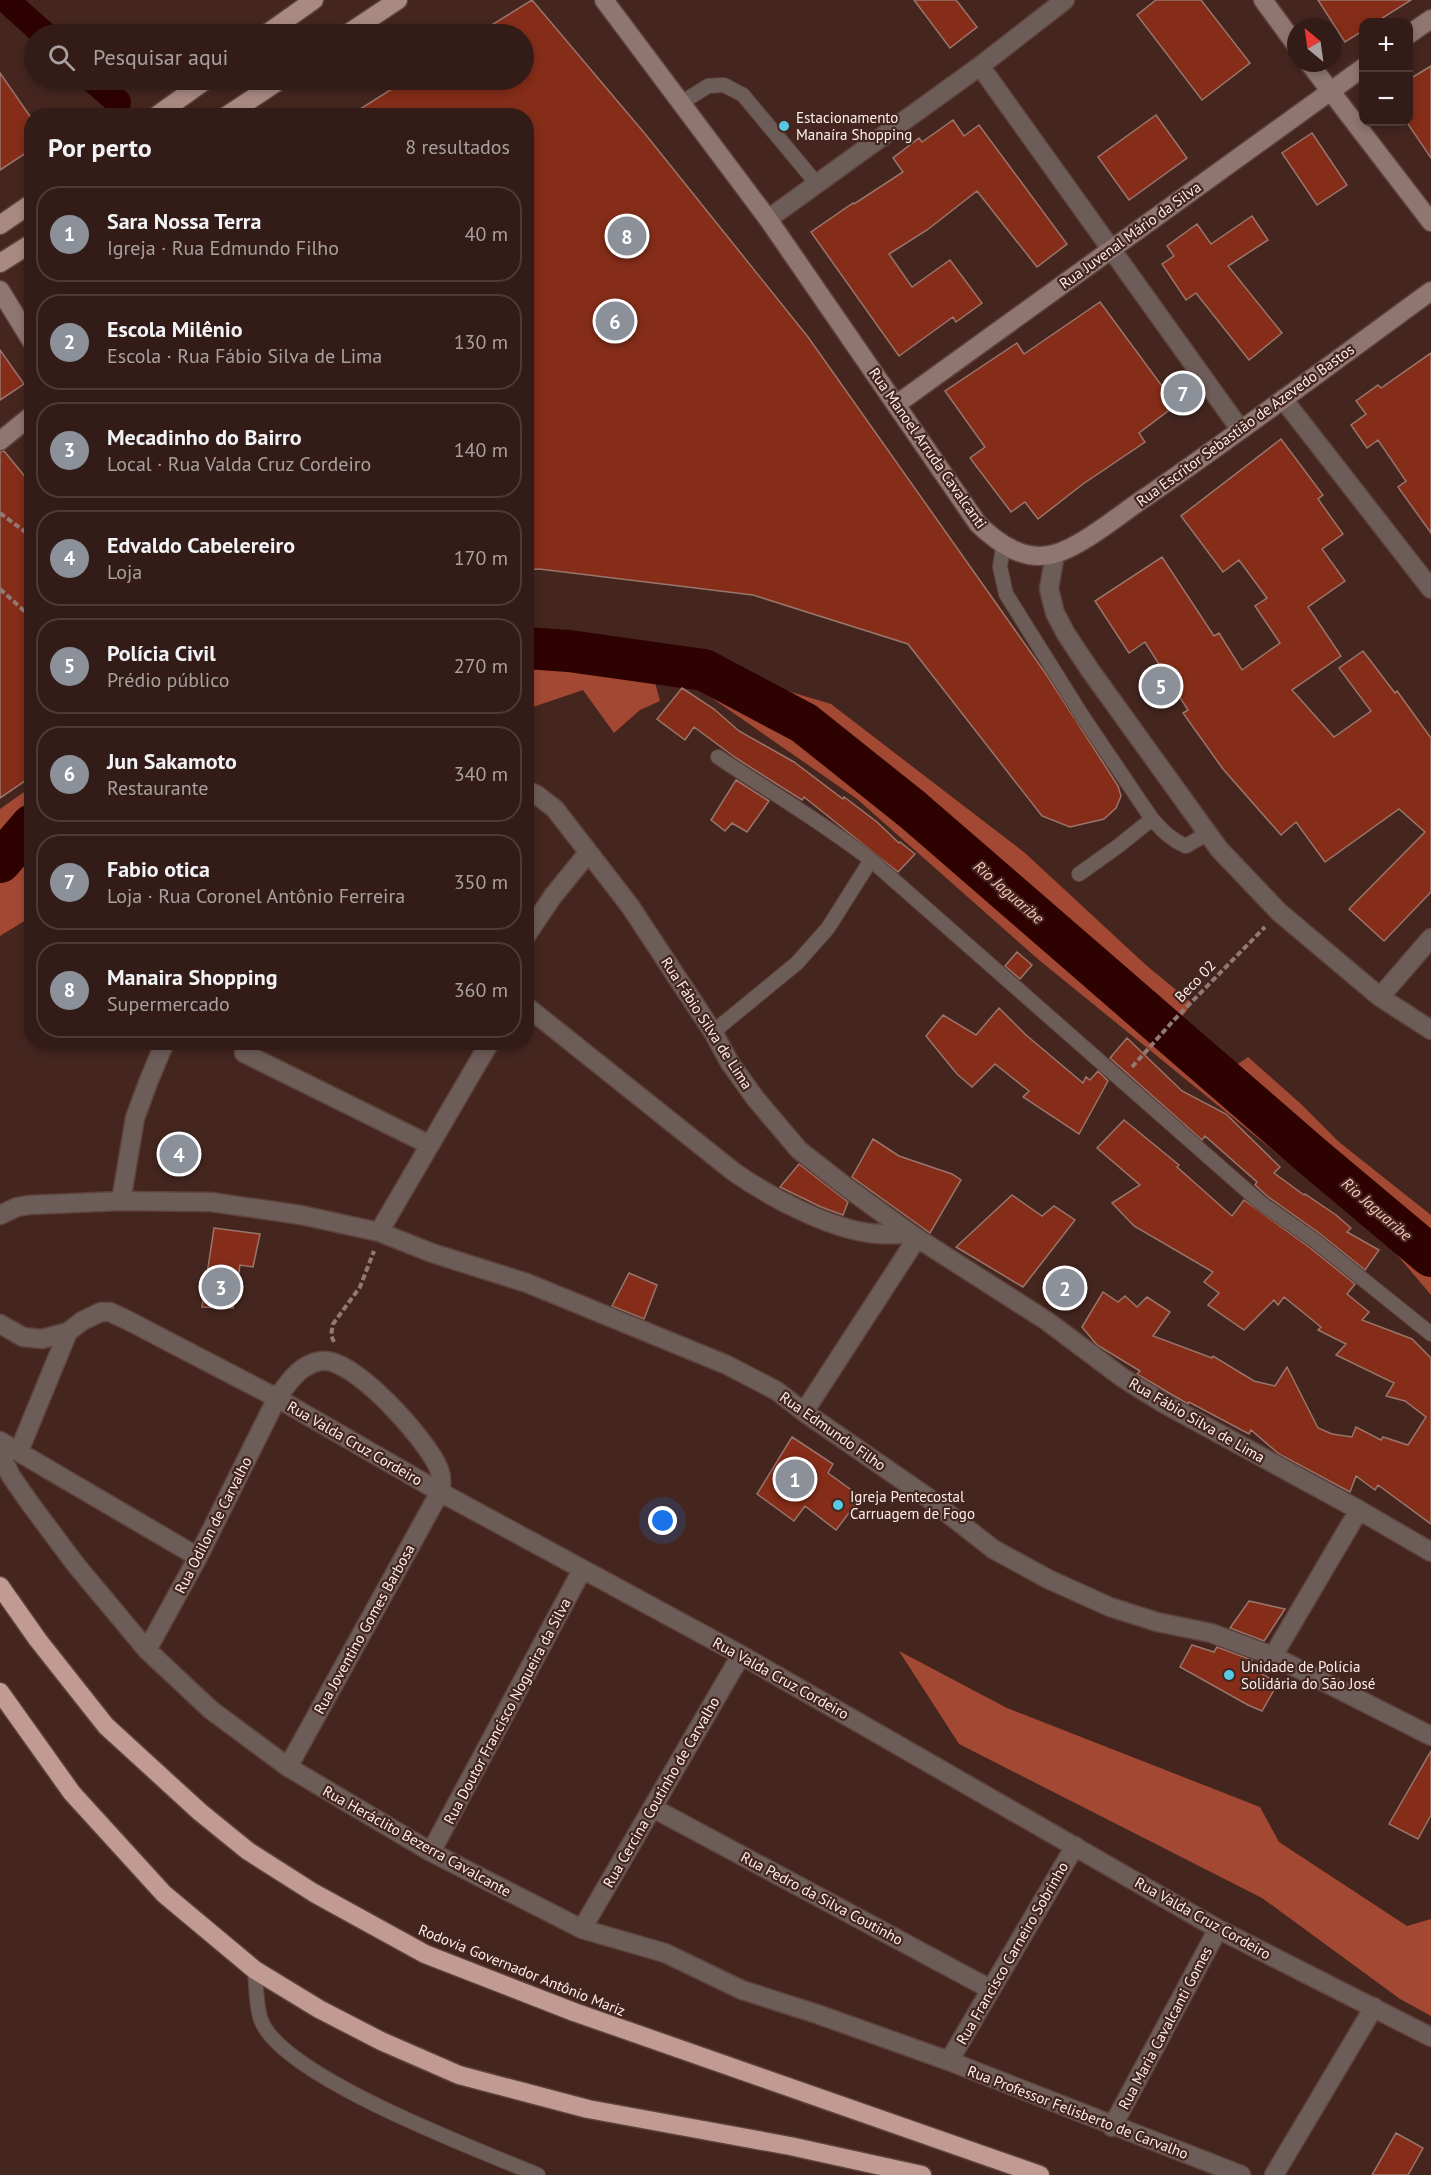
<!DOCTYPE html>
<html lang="pt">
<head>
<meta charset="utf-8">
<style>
	body { margin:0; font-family:"PT Sans",sans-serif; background:#3e2924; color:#f1f3f6 }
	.controls { position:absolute; right:18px; top:18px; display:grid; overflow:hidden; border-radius:12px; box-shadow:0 3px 9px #0003 }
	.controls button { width:54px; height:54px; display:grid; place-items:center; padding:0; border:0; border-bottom:2px solid #4e3a36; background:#331c17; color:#f1f3f6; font:30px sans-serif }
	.compass { position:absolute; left:1287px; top:18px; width:54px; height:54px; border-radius:50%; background:#331c17; box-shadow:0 3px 9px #0003; rotate:331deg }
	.you { position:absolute; left:663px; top:1521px; width:21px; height:21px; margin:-15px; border:4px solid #fff; border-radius:50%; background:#1a73e8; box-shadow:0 0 0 9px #1a73e833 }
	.badge { display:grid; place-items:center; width:39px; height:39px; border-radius:50%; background:#8c9099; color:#fff; font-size:20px; font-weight:700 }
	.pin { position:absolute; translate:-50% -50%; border:3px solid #fff; box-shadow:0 2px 6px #0006 }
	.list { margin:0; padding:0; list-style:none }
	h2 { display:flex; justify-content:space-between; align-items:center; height:78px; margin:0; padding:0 24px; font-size:26px }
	h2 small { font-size:20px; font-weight:400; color:#a9a1a1 }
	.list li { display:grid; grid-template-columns:39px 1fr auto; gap:18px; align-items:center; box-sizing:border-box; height:96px; margin:0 12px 12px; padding:0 12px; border:2px solid #4e3a36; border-radius:24px }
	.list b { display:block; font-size:22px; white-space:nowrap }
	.list p { margin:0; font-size:20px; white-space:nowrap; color:#a9a1a1 }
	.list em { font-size:20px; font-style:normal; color:#a9a1a1 }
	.icon { flex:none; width:33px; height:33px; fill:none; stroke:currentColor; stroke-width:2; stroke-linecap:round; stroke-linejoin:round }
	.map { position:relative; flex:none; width:1431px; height:2175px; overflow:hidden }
	.search { position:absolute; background:#331c17; box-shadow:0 3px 9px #0003; left:24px; top:24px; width:510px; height:66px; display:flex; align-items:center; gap:15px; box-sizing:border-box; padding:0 21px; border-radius:33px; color:#a9a1a1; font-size:22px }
	.panel { position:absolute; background:#331c17; box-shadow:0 3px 9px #0003; left:24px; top:108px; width:510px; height:942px; border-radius:24px }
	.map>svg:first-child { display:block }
</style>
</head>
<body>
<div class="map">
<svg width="1431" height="2175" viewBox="0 0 1431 2175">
	<rect width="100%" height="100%" fill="#44261f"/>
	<!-- forest -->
	<path fill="#a24833" d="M 527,630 L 597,634 L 831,704 L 1025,853 L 1147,966 L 1192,1003 L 1182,1017 L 1235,1066 L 1248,1057 L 1301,1104 L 1339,1142 L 1431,1215 L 1431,1295 L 1387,1243 L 1039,960 L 857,799 L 696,687 L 653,675 L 660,701 L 640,710 L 614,733 L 583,690 L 530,708 L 527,711 Z
		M 31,787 L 31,920 L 26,920 L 0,936 L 0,809 Z
		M 899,1651 L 1007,1708 L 1260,1807 L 1279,1842 L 1407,1926 L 1431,1919 L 1431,2016 L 1400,1999 L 1262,1898 L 959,1744 Z"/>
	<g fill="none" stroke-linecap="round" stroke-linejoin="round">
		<!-- canal -->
		<path stroke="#2e0200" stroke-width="26" d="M 6,0 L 44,34
			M 93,80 L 118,102"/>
		<!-- river -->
		<path stroke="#2e0200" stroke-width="42" d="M 526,648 L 569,651 L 704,670 L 804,723 L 913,810 L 1312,1156 L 1431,1256
			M 0,862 L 32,825"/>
	</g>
	<!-- building -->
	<path fill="#852d18" stroke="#99756c" stroke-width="1.5" d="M 532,0 L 646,135 L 808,337 L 1046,674 L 1118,786 L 1121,796 L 1116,808 L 1104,819 L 1070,827 L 1042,816 L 908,644 L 753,595 L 539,569 L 526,570 L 526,116 L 349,116 L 406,80 L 524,80 L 524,34 L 477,34 Z
		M 914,0 L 956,0 L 977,27 L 950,48 Z
		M 1156,0 L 1201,0 L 1250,63 L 1202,100 L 1137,15 Z
		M 1318,0 L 1411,0 L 1376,22 L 1364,22 L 1364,30 L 1345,42 Z
		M 1431,66 L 1431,158 L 1408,124 L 1408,80 Z
		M 0,73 L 32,119 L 32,149 L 0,170 Z
		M 1156,115 L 1187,158 L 1129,200 L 1098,157 Z
		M 953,120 L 964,136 L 979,125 L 1067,244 L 1037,267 L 977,191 L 927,230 L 889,254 L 912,287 L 950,260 L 982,303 L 956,322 L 953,317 L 899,356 L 811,232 L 853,203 L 854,204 L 903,172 L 893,158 L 919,138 L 922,142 Z
		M 1312,133 L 1347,185 L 1317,205 L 1282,153 Z
		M 1252,216 L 1268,240 L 1228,266 L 1282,333 L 1249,360 L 1196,293 L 1186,300 L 1162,264 L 1174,256 L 1167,246 L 1197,224 L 1211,244 Z
		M 1100,302 L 1176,405 L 1139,433 L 1145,442 L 1083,484 L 1038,519 L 1025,502 L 1011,512 L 970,458 L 985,447 L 945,391 L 1017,343 L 1024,354 Z
		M 0,350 L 24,384 L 0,400 Z
		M 1431,353 L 1431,533 L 1398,487 L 1406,481 L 1378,440 L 1367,448 L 1351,425 L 1366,414 L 1356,401 L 1378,385 L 1381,388 Z
		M 1281,439 L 1323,495 L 1318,499 L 1343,534 L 1322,549 L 1345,581 L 1308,607 L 1341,656 L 1292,690 L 1334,737 L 1371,711 L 1339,668 L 1363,651 L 1395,693 L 1397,691 L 1431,738 L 1431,892 L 1384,941 L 1349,909 L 1425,832 L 1399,809 L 1325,862 L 1296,822 L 1281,835 L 1223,769 L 1183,713 L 1188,710 L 1145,642 L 1129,653 L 1095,601 L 1162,557 L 1214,636 L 1219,633 L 1242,670 L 1280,643 L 1255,606 L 1267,598 L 1239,560 L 1223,572 L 1181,516 Z
		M 4,451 L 32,485 L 32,776 L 0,798 L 0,452 Z
		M 682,688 L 714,709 L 739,731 L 794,762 L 843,799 L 844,797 L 877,822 L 899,843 L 900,842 L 915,854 L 898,872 L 804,797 L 802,800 L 736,758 L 694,727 L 685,740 L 657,719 Z
		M 736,780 L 769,801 L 747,832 L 732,823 L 725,831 L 711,820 Z
		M 1017,952 L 1032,965 L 1020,979 L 1005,966 Z
		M 999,1008 L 1026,1035 L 1083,1083 L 1086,1077 L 1090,1080 L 1098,1071 L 1108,1081 L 1079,1134 L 1023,1097 L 1029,1091 L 995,1064 L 972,1087 L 957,1074 L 926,1036 L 943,1015 L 976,1035 Z
		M 1127,1038 L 1182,1091 L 1226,1114 L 1280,1167 L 1274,1173 L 1304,1195 L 1305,1194 L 1336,1215 L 1351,1228 L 1347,1232 L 1379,1250 L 1365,1270 L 1319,1233 L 1267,1196 L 1255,1185 L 1257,1182 L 1205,1136 L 1202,1140 L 1110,1058 Z
		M 1124,1120 L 1179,1165 L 1177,1167 L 1232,1216 L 1244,1200 L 1309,1247 L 1355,1284 L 1347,1294 L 1369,1312 L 1362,1320 L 1412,1339 L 1431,1358 L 1431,1524 L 1378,1485 L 1375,1490 L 1356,1476 L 1350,1492 L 1279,1454 L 1251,1430 L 1249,1434 L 1189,1402 L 1188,1404 L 1169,1393 L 1137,1374 L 1140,1371 L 1097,1345 L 1082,1327 L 1103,1292 L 1118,1302 L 1125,1296 L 1137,1307 L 1147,1297 L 1170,1312 L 1153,1336 L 1212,1358 L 1213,1356 L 1254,1381 L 1275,1386 L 1287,1367 L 1318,1428 L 1332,1434 L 1352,1437 L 1356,1427 L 1381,1440 L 1383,1437 L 1408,1445 L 1426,1417 L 1405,1401 L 1386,1396 L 1394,1383 L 1336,1355 L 1346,1344 L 1318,1330 L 1321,1327 L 1284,1297 L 1278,1305 L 1274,1300 L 1244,1330 L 1208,1305 L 1219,1293 L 1204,1282 L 1213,1272 L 1134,1226 L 1112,1203 L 1140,1185 L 1097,1148 Z
		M 873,1139 L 899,1156 L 952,1174 L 961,1180 L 930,1233 L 852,1177 Z
		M 799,1164 L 848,1202 L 843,1215 L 821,1207 L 780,1187 Z
		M 1012,1195 L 1042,1216 L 1054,1206 L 1075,1220 L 1023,1287 L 956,1247 Z
		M 214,1228 L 260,1234 L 253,1267 L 240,1265 L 233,1308 L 202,1307 Z
		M 629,1273 L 657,1285 L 644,1319 L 612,1306 Z
		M 792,1437 L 833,1464 L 828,1473 L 861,1497 L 836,1530 L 805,1506 L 794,1521 L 757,1494 Z
		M 1249,1601 L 1285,1609 L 1264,1641 L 1230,1628 Z
		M 1192,1645 L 1214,1652 L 1217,1647 L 1252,1660 L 1248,1666 L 1278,1683 L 1262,1711 L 1248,1705 L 1180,1667 Z
		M 1431,1751 L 1431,1815 L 1418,1839 L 1389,1824 Z
		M 1396,2133 L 1423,2148 L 1408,2175 L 1372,2175 Z"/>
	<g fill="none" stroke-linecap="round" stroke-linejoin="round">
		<!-- lane casing -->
		<g stroke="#5e423b" stroke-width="16">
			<path id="lane" d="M 681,103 L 708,86 L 724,85 L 743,95 L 817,184
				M 1003,546 L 1000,567 L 1006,594 L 1083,717 L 1152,819 C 1162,830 1171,840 1186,846 L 1208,833
				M 718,757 C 769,791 822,822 871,860 L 1261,1203 L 1314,1240 L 1431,1334
				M 1079,874 L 1117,847 L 1152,819
				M 713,1032 L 797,963 L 828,928 L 871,860
				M 255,1970 C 256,1984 256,2007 261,2020 C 282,2077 479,2150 538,2175"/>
		</g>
		<!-- street casing -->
		<g stroke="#5e423b" stroke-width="21">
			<path id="street" d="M 980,66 L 1240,429
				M 768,219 L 980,66 L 1065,0
				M 1283,399 L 1431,589
				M 1055,554 L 1049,589 L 1055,613 L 1066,634 L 1090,670 L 1219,849 L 1279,912 L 1380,997 L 1431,1030
				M 526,790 L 537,795 L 555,809 L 630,906 L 713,1032 L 730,1063 L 755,1098 L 799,1150 L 845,1186 L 911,1234 L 1047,1321 L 1123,1378 L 1163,1403 L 1359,1510 L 1431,1552
				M 526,936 L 553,896 L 588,853
				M 1380,997 L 1431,938
				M 526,1006 L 734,1172 C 770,1197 826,1227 869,1233 C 883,1235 898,1234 911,1234
				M 244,1053 L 430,1145
				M 121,1201 L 135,1118 L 149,1080 L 165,1042
				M 0,1215 L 17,1207 L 29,1205 L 121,1201 L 211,1202 L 301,1215 L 379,1232 L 432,1253 L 527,1283 L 727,1365 L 777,1391 L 804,1412 L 927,1497 L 993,1549 L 1048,1579 L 1110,1607 L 1157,1622 L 1211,1633 L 1273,1656 L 1431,1736
				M 379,1232 L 490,1042
				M 0,1324 L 23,1337 L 42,1339 L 68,1332 L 82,1321 L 101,1312 L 110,1312 L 129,1321 L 277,1398 L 440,1492 L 741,1655 L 1218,1929 L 1431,2037
				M 804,1412 L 917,1238
				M 0,1441 L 198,1557
				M 19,1451 L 68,1332
				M 0,1454 L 11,1476 L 29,1502 L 76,1565 L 147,1650 L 211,1710 L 288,1767 L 431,1852 L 582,1929 L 665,1953 L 742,1990 L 817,2014 L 949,2061 L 1241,2175
				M 147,1650 L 198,1557 L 277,1398 C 289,1382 300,1364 321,1361 C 353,1356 428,1441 439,1469 C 442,1477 442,1484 440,1492 L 288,1767
				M 1273,1656 L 1359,1510
				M 653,1808 L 990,1989
				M 431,1852 L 582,1570
				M 582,1929 L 741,1655
				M 949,2061 L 1075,1846
				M 1112,2127 L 1218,1929
				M 1274,2175 L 1374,2007"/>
		</g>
		<!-- secondary casing -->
		<g stroke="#5e423b" stroke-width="21">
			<path id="secondary" d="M 604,0 L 768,219 L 978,524 C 999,544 1024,562 1054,554 C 1081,547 1119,515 1143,499 C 1241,432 1336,360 1431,291
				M 1263,0 L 1296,45
				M 1408,35 L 1431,19
				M 1309,63 L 1431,222
				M 0,290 L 32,342
				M 897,404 L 1364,67
				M 0,441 L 32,415"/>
		</g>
		<!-- primary casing -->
		<g stroke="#5e423b" stroke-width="21">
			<path id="primary" d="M 266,34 L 314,0
				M 347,34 L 398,0
				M 156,116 L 206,80
				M 226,116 L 280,80
				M 0,225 L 32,203
				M 0,263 L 32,243"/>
		</g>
		<!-- highway casing -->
		<g stroke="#5e423b" stroke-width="21">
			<path id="highway" d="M 0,1586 L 38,1640 L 106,1726 L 200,1812 L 248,1851 L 314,1893 L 425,1954 L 574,2012 L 1040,2175
				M 0,1692 L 72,1793 L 164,1894 L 255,1970 L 319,2009 L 381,2041 L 459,2075 L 588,2109 L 790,2146 L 922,2175"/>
		</g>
		<!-- path -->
		<path stroke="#927a74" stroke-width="4" stroke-dasharray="6 3" stroke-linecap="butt" d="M 0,513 L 32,537
			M 0,589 L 32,618
			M 1132,1067 L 1174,1020 L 1265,927
			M 334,1342 L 331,1335 L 333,1324 L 360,1287 L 374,1251"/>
		<!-- lane -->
		<use href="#lane" stroke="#6d5d59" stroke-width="14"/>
		<!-- street -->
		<use href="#street" stroke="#6d5d59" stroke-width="18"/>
		<!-- secondary -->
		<use href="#secondary" stroke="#8f7670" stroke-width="18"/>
		<!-- primary -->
		<use href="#primary" stroke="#a98a82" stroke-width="18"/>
		<!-- highway -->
		<use href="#highway" stroke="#c19b92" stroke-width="18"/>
	</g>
	<!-- markers -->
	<g fill="#57c9e2" stroke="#44261f" stroke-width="2">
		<circle cx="784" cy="126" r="6"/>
		<circle cx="838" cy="1505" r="6"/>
		<circle cx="1229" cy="1675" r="6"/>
	</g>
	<g text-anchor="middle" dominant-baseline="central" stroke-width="4.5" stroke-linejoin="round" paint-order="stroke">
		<!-- poi labels -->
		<g font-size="15" fill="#feeee9" stroke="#44261f" text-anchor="start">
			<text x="796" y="117">Estacionamento<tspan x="796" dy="17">Manaíra Shopping</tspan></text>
			<text x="850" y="1496">Igreja Pentecostal<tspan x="850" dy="17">Carruagem de Fogo</tspan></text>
			<text x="1241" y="1666">Unidade de Polícia<tspan x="1241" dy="17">Solidária do São José</tspan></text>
		</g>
		<!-- street labels -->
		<g font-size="15" fill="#feeee9" stroke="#44261f">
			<text transform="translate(1130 235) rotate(-36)">Rua Juvenal Mário da Silva</text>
			<text transform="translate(1245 425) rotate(-36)">Rua Escritor Sebastião de Azevedo Bastos</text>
			<text transform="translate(928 448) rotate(55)">Rua Manoel Arruda Cavalcanti</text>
			<text transform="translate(1195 981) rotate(-46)">Beco 02</text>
			<text transform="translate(707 1023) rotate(57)">Rua Fábio Silva de Lima</text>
			<text transform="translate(1197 1420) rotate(30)">Rua Fábio Silva de Lima</text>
			<text transform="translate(833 1431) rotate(35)">Rua Edmundo Filho</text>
			<text transform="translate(355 1443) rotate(30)">Rua Valda Cruz Cordeiro</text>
			<text transform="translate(213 1525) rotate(-63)">Rua Odilon de Carvalho</text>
			<text transform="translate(364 1629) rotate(-61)">Rua Joventino Gomes Barbosa</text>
			<text transform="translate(781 1678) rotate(29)">Rua Valda Cruz Cordeiro</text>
			<text transform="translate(507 1711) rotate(-62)">Rua Doutor Francisco Nogueira da Silva</text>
			<text transform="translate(661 1792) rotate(-60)">Rua Cercina Coutinho de Carvalho</text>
			<text transform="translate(417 1841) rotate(29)">Rua Heráclito Bezerra Cavalcante</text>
			<text transform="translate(822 1898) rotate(28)">Rua Pedro da Silva Coutinho</text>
			<text transform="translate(1203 1918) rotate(29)">Rua Valda Cruz Cordeiro</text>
			<text transform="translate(1012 1953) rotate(-60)">Rua Francisco Carneiro Sobrinho</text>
			<text transform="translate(522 1970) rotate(22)">Rodovia Governador Antônio Mariz</text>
			<text transform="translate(1165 2028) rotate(-62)">Rua Maria Cavalcanti Gomes</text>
			<text transform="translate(1078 2112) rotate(21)">Rua Professor Felisberto de Carvalho</text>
		</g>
		<!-- water labels -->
		<g font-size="16" font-style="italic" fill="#f9c5b8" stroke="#44261f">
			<text transform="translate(1009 892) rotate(41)">Rio Jaguaribe</text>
			<text transform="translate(1377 1209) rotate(41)">Rio Jaguaribe</text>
		</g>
	</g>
</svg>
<div class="controls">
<button>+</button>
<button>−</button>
</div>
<svg class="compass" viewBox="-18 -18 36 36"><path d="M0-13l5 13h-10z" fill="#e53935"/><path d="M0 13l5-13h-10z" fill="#a9a1a1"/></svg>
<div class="you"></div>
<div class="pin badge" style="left:795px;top:1479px">1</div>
<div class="pin badge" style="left:1065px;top:1288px">2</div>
<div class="pin badge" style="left:221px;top:1287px">3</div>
<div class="pin badge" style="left:179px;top:1154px">4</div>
<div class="pin badge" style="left:1161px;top:686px">5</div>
<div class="pin badge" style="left:615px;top:321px">6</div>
<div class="pin badge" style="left:1183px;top:393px">7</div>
<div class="pin badge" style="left:627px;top:236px">8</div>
<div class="search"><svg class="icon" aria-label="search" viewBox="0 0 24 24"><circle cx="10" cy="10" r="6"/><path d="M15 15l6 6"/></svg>Pesquisar aqui</div>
<section class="panel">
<h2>Por perto<small>8 resultados</small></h2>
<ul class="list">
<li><span class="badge">1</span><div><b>Sara Nossa Terra</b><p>Igreja · Rua Edmundo Filho</p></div><em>40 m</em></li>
<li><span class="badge">2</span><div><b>Escola Milênio</b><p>Escola · Rua Fábio Silva de Lima</p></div><em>130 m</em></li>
<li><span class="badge">3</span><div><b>Mecadinho do Bairro</b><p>Local · Rua Valda Cruz Cordeiro</p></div><em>140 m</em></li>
<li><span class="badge">4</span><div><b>Edvaldo Cabelereiro</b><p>Loja</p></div><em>170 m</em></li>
<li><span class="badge">5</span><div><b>Polícia Civil</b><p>Prédio público</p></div><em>270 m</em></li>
<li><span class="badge">6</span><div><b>Jun Sakamoto</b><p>Restaurante</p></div><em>340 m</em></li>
<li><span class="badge">7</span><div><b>Fabio otica</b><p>Loja · Rua Coronel Antônio Ferreira</p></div><em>350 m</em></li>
<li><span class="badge">8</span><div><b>Manaira Shopping</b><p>Supermercado</p></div><em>360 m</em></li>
</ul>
</section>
</div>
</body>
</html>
